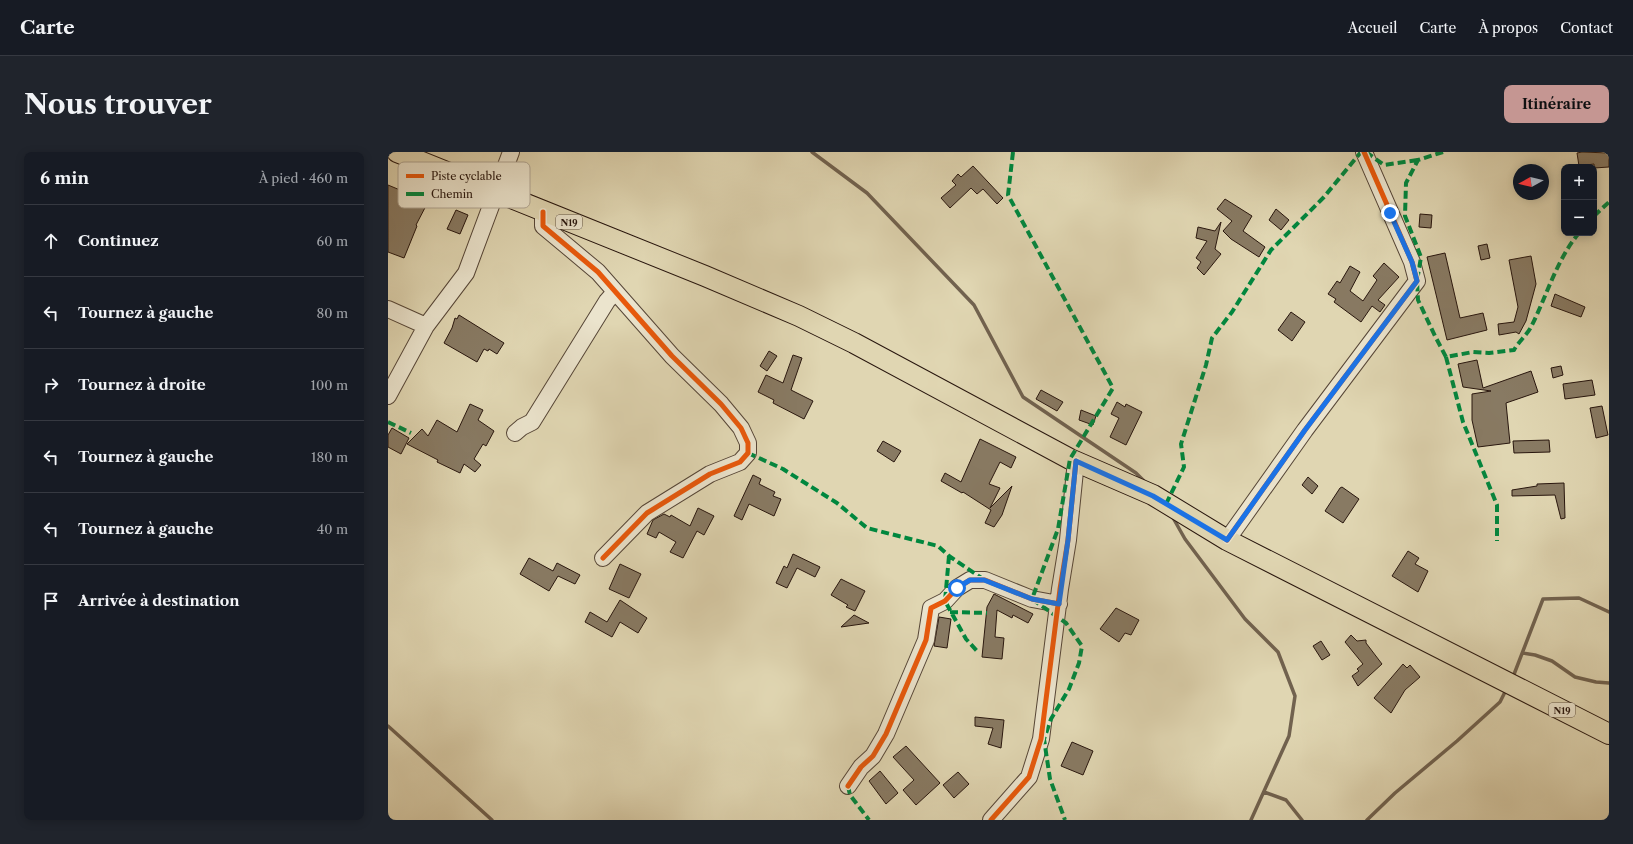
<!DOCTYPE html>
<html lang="fr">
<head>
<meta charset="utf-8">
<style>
	body { margin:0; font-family:"Libre Caslon Text",serif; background:#20242c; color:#f1f3f6 }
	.controls { position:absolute; right:12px; top:12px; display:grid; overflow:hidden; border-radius:8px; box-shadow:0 2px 10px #0003 }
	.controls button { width:36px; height:36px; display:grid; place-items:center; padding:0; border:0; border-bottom:1px solid #363941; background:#171b24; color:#f1f3f6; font:20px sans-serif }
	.compass { position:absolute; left:1125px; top:12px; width:36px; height:36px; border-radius:50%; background:#171b24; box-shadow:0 2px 10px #0003; rotate:262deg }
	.stop { position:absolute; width:12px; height:12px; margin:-9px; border:3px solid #1a73e8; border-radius:50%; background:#fff }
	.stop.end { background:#1a73e8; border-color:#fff; box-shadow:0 1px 4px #0008 }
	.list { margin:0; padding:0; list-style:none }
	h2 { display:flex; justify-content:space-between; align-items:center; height:52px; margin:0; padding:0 16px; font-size:17px }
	h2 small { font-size:13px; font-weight:400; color:#9ea1a6 }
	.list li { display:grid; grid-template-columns:26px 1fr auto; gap:12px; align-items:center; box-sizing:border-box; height:72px; padding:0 16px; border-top:1px solid #363941 }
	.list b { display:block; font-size:15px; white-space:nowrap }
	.list em { font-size:13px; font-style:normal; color:#9ea1a6 }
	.icon { flex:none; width:22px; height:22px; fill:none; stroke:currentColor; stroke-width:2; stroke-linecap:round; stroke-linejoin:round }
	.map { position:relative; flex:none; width:1221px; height:668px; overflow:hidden; border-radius:8px }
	header { display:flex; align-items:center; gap:24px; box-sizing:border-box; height:56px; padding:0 20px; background:#171b24; border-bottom:1px solid #363941 }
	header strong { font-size:19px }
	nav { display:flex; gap:22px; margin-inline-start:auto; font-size:14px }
	.intro { display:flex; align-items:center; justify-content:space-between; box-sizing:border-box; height:96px; padding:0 24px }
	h1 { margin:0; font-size:28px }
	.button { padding:10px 18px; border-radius:8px; background:#c59692; color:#111; font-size:14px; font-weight:700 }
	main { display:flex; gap:24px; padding:0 24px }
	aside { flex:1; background:#171b24; border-radius:8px; box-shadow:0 2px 10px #0003 }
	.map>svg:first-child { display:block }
</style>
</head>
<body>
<header>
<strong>Carte</strong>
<nav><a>Accueil</a><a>Carte</a><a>À propos</a><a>Contact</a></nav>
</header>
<div class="intro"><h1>Nous trouver</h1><a class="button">Itinéraire</a></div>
<main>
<aside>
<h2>6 min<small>À pied · 460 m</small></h2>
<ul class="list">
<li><svg class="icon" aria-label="ahead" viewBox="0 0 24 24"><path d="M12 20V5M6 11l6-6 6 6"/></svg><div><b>Continuez</b></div><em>60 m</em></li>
<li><svg class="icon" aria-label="left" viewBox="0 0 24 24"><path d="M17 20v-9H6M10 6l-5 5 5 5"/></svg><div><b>Tournez à gauche</b></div><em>80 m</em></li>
<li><svg class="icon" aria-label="right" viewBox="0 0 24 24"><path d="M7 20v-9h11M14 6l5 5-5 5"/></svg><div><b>Tournez à droite</b></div><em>100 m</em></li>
<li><svg class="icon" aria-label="left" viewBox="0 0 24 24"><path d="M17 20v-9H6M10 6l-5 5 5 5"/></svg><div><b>Tournez à gauche</b></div><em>180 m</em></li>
<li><svg class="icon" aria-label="left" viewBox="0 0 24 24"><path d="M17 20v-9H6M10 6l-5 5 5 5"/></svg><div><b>Tournez à gauche</b></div><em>40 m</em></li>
<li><svg class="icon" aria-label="arrive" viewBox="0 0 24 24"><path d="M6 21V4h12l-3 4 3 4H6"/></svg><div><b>Arrivée à destination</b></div></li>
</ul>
</aside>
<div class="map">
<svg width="1221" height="668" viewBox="0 0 1221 668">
	<rect width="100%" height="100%" fill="#e0d6b2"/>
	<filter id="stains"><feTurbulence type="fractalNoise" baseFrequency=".005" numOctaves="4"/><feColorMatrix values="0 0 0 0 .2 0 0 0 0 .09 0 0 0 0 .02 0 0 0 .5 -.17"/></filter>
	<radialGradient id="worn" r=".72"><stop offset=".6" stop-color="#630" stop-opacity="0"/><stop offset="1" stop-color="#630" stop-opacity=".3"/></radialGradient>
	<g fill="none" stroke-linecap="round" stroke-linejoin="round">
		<!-- stream -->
		<path stroke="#71624f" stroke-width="3.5" d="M 424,0 L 479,41 L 586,153 L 635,245 L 748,321 L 757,330
			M 784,364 L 797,387 L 857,467 L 890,500 L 907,544 L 901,584 L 863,668
			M 1135,501 L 1147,503 L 1164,509 L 1187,525 L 1208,530 L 1221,531
			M 1125,525 L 1155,447 L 1191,446 L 1221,460
			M 0,574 L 104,668
			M 876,640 L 898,648 L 914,668
			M 979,668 L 1007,641 L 1069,589 L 1112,550 L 1119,536"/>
	</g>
	<!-- building -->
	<path fill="#887a63" stroke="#28160e" d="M 1194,0 L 1221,1 L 1221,15 L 1206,16 L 1206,12 L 1191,14 L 1189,1 Z
		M 585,14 L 615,46 L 609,52 L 595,37 L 589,42 L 583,36 L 562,56 L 553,46 L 568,33 L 564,29 L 570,22 L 573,25 Z
		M 0,33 L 24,43 L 27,38 L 41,48 L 28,73 L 29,74 L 16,106 L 0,100 Z
		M 837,47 L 864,64 L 855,79 L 877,95 L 871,105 L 843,87 L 835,79 L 844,69 L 829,57 Z
		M 888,57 L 901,68 L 893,78 L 881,68 Z
		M 68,58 L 80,63 L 72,82 L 59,77 Z
		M 1032,62 L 1044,63 L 1043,76 L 1031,75 Z
		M 833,70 L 827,97 L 833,102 L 816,123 L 809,116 L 813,110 L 808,106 L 819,89 L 808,86 L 810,75 L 827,79 Z
		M 1099,92 L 1102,106 L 1093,108 L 1090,94 Z
		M 1057,101 L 1072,166 L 1095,161 L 1099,178 L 1059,188 L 1039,105 Z
		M 1143,104 L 1148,132 L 1138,169 L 1131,182 L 1128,180 L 1111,183 L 1110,172 L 1126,170 L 1130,155 L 1121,108 Z
		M 996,111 L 1011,125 L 990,148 L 997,153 L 992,160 L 984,154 L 973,170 L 946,150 L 948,147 L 940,142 L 949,129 L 952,131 L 962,114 L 972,120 L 962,139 L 975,149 L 989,128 L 985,124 Z
		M 1167,142 L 1197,155 L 1193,165 L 1163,154 Z
		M 903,160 L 917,170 L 904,189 L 890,178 Z
		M 71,163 L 116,191 L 109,202 L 101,197 L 100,199 L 96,197 L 89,210 L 56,191 L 64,176 L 67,166 L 69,167 Z
		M 381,199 L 389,204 L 379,219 L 372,214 Z
		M 405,203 L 414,206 L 403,238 L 425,249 L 416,267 L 385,251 L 386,248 L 370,240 L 378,223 L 395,231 Z
		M 1089,208 L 1095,236 L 1143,219 L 1150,240 L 1118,251 L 1122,291 L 1090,295 L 1084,268 L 1084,242 L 1103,239 L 1075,235 L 1070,212 Z
		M 1173,214 L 1175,223 L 1165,226 L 1163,216 Z
		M 1204,228 L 1207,243 L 1177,247 L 1175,232 Z
		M 653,238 L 675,250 L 669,259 L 648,247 Z
		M 729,250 L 737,255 L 738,252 L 754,260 L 738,293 L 722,285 L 731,266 L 723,262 Z
		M 82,252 L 95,258 L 90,268 L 106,279 L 98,294 L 95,292 L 86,307 L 93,313 L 87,320 L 76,312 L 72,321 L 49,310 L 50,308 L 19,292 L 34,277 L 40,284 L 49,268 L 69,280 Z
		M 1214,254 L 1220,283 L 1208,286 L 1202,256 Z
		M 693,258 L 708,264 L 705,273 L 691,268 Z
		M 4,276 L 21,286 L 13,302 L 0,295 L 0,283 Z
		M 592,287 L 628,305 L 623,316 L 612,310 L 601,332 L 612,336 L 602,356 L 624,334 L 614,363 L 606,375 L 597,371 L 603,358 L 575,340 L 574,341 L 553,329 L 557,321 L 573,330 Z
		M 1161,288 L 1162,300 L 1126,301 L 1125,289 Z
		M 495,289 L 513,299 L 506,310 L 489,299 Z
		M 365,323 L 373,327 L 371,332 L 387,340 L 385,344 L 393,347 L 386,364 L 361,352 L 354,368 L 346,364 Z
		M 920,325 L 930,334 L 924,342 L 914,333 Z
		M 1176,331 L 1177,366 L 1173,367 L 1167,343 L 1124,344 L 1124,338 L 1149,334 L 1149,332 Z
		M 954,335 L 971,347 L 955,371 L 937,359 L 952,336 Z
		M 310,356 L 326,364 L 316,383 L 309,379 L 295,406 L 282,400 L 288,390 L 271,380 L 268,386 L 259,382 L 265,368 L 276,362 L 282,365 L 283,363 L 302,374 Z
		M 1020,399 L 1031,406 L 1027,412 L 1040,419 L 1030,440 L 1004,424 Z
		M 405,402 L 432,415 L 427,425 L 409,416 L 399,436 L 388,431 L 396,414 L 399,416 Z
		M 141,406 L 165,419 L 169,411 L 192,423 L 187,432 L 170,424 L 161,439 L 132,422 Z
		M 232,412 L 253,422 L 241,446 L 221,437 Z
		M 453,427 L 477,439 L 467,459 L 458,455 L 460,453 L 443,443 Z
		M 606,442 L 645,462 L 640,471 L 625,463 L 624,466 L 609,458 L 607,485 L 616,486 L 614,507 L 594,505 L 599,455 Z
		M 232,448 L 259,466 L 250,481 L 232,470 L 224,485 L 197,470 L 202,460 L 219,470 Z
		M 728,456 L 751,468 L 743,483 L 737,481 L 731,490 L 712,477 Z
		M 466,463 L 481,471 L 453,475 Z
		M 551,465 L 563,467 L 559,496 L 546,494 Z
		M 963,483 L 969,489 L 978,488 L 978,491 L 994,512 L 970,534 L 964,524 L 971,519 L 969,517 L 975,512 L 957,490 Z
		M 933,489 L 942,503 L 934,508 L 925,494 Z
		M 1015,512 L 1019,516 L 1022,513 L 1032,525 L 1017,538 L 1003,561 L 986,546 Z
		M 587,565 L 616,568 L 613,596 L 600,592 L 605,576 L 587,574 Z
		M 684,590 L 705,599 L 695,623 L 673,614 Z
		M 518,594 L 552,631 L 528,653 L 515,638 L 526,628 L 505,605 Z
		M 492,619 L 510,641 L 498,652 L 481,629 Z
		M 570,620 L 581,632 L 566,646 L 555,633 Z"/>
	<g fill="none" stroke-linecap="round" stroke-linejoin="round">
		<!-- minor casing -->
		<g stroke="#564637" stroke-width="18">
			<path id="minor" d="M 155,60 L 155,74 L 210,120 L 284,204 L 333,252 L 353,276 L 360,291 L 360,301 L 352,310 L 322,322 L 259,361 L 215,406
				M 0,157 L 38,174
				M 0,244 L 38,174 L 78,121 L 123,0
				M 127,281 L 134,275 L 144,270 L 219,149 L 227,140
				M 839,388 L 917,278 L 1029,129 L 1024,110 L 976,0
				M 460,634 L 473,615 L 485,604 L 498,582 L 538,488 L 543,456 L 557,449 L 569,436 L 582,428 L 597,428 L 644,447 L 671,452
				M 603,668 L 641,625 L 653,587 L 672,437 L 680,388 L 688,309"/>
		</g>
		<!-- major casing -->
		<g stroke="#28160e" stroke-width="22">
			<path id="major" d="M 9,0 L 317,124 L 411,164 L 466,191 L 682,307 L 765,343 L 839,388 L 1221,582"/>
		</g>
		<!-- minor -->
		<use href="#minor" stroke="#ebe4cd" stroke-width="16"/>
		<!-- major -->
		<use href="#major" stroke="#e0d6b2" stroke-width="20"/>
		<!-- quiet -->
		<path stroke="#00873e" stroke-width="4" stroke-dasharray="8 4" stroke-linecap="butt" d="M 625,0 L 620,43 L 725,236 L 682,307 L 670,377 L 644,447 L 678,471 L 694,494 L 691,511 L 681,537 L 663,567 L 656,587 L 662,627 L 677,668
			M 978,0 L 996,13 L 1030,8
			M 1055,0 L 1030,8 L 1018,31 L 1017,64 L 1033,105 L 1029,129 L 1030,148 L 1047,184 L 1058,205 L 1085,200 L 1101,201 L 1126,198 C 1131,189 1140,182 1144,173 C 1159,143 1169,107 1191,81
			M 1206,64 L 1221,50
			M 1058,205 L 1075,270 L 1109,353 L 1109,389
			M 0,270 L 23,281
			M 360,301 L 395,317 L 449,351 L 479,376 L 550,394 L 561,404 L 595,427
			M 778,352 L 796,315 L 793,292 L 818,213 L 824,186 L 844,160 L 883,98 L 936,45 L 973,0
			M 561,404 L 557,449 L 578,487 L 589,499
			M 562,460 L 599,461
			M 460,634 L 462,643 L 481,668"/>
		<!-- cycleway casing -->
		<g stroke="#ebe4cd" stroke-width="8">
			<path id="cycleway" d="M 155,60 L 155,74 L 210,120 L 284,204 L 333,252 L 353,276 L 360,291 L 360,301 L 352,310 L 322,322 L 259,361 L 215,406
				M 839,388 L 917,278 L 1029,129 L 1024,110 L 976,0
				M 460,634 L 473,615 L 485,604 L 498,582 L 538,488 L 543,456 L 557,449 L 569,436 L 582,428 L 597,428 L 644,447 L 671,452
				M 603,668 L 641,625 L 653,587 L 672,437 L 680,388 L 688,309"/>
		</g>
		<!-- cycleway -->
		<use href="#cycleway" stroke="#e8590c" stroke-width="5"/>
	</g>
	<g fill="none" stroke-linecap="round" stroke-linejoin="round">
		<!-- route -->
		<path stroke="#1a73e8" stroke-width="5" d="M 569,436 L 582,428 L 596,428 L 644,447 L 671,452 L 680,388 L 688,309 L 765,344 L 839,388 L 917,278 L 1029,129 L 1024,110 L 1002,61"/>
	</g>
	<g text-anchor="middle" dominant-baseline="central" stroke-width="3" stroke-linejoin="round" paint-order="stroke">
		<!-- shield labels -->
		<g fill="#ebe4cd" stroke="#625447" stroke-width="1">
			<rect x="168" y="63" width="26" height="14" rx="3"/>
			<rect x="1161" y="551" width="26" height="14" rx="3"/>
		</g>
		<g font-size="9" font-weight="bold" fill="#28160e">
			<text x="181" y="70">N19</text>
			<text x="1174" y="558">N19</text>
		</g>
	</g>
	<!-- legend -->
	<rect x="10" y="10" width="132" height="46" rx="6" fill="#ebe4cd" stroke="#b0a694" stroke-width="1"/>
	<rect x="18" y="22" width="18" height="4" fill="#e8590c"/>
	<rect x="18" y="40" width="18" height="4" fill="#00873e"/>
	<g font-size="11" fill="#28160e">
		<text x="43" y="28">Piste cyclable</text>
		<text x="43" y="46">Chemin</text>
	</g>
	<rect width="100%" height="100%" filter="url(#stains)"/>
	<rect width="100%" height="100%" fill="url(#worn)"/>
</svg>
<div class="controls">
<button>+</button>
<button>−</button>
</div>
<svg class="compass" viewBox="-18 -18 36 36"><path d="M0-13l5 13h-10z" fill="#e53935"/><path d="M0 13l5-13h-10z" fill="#9ea1a6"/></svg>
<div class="stop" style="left:569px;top:436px"></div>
<div class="stop end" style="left:1002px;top:61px"></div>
</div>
</main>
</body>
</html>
